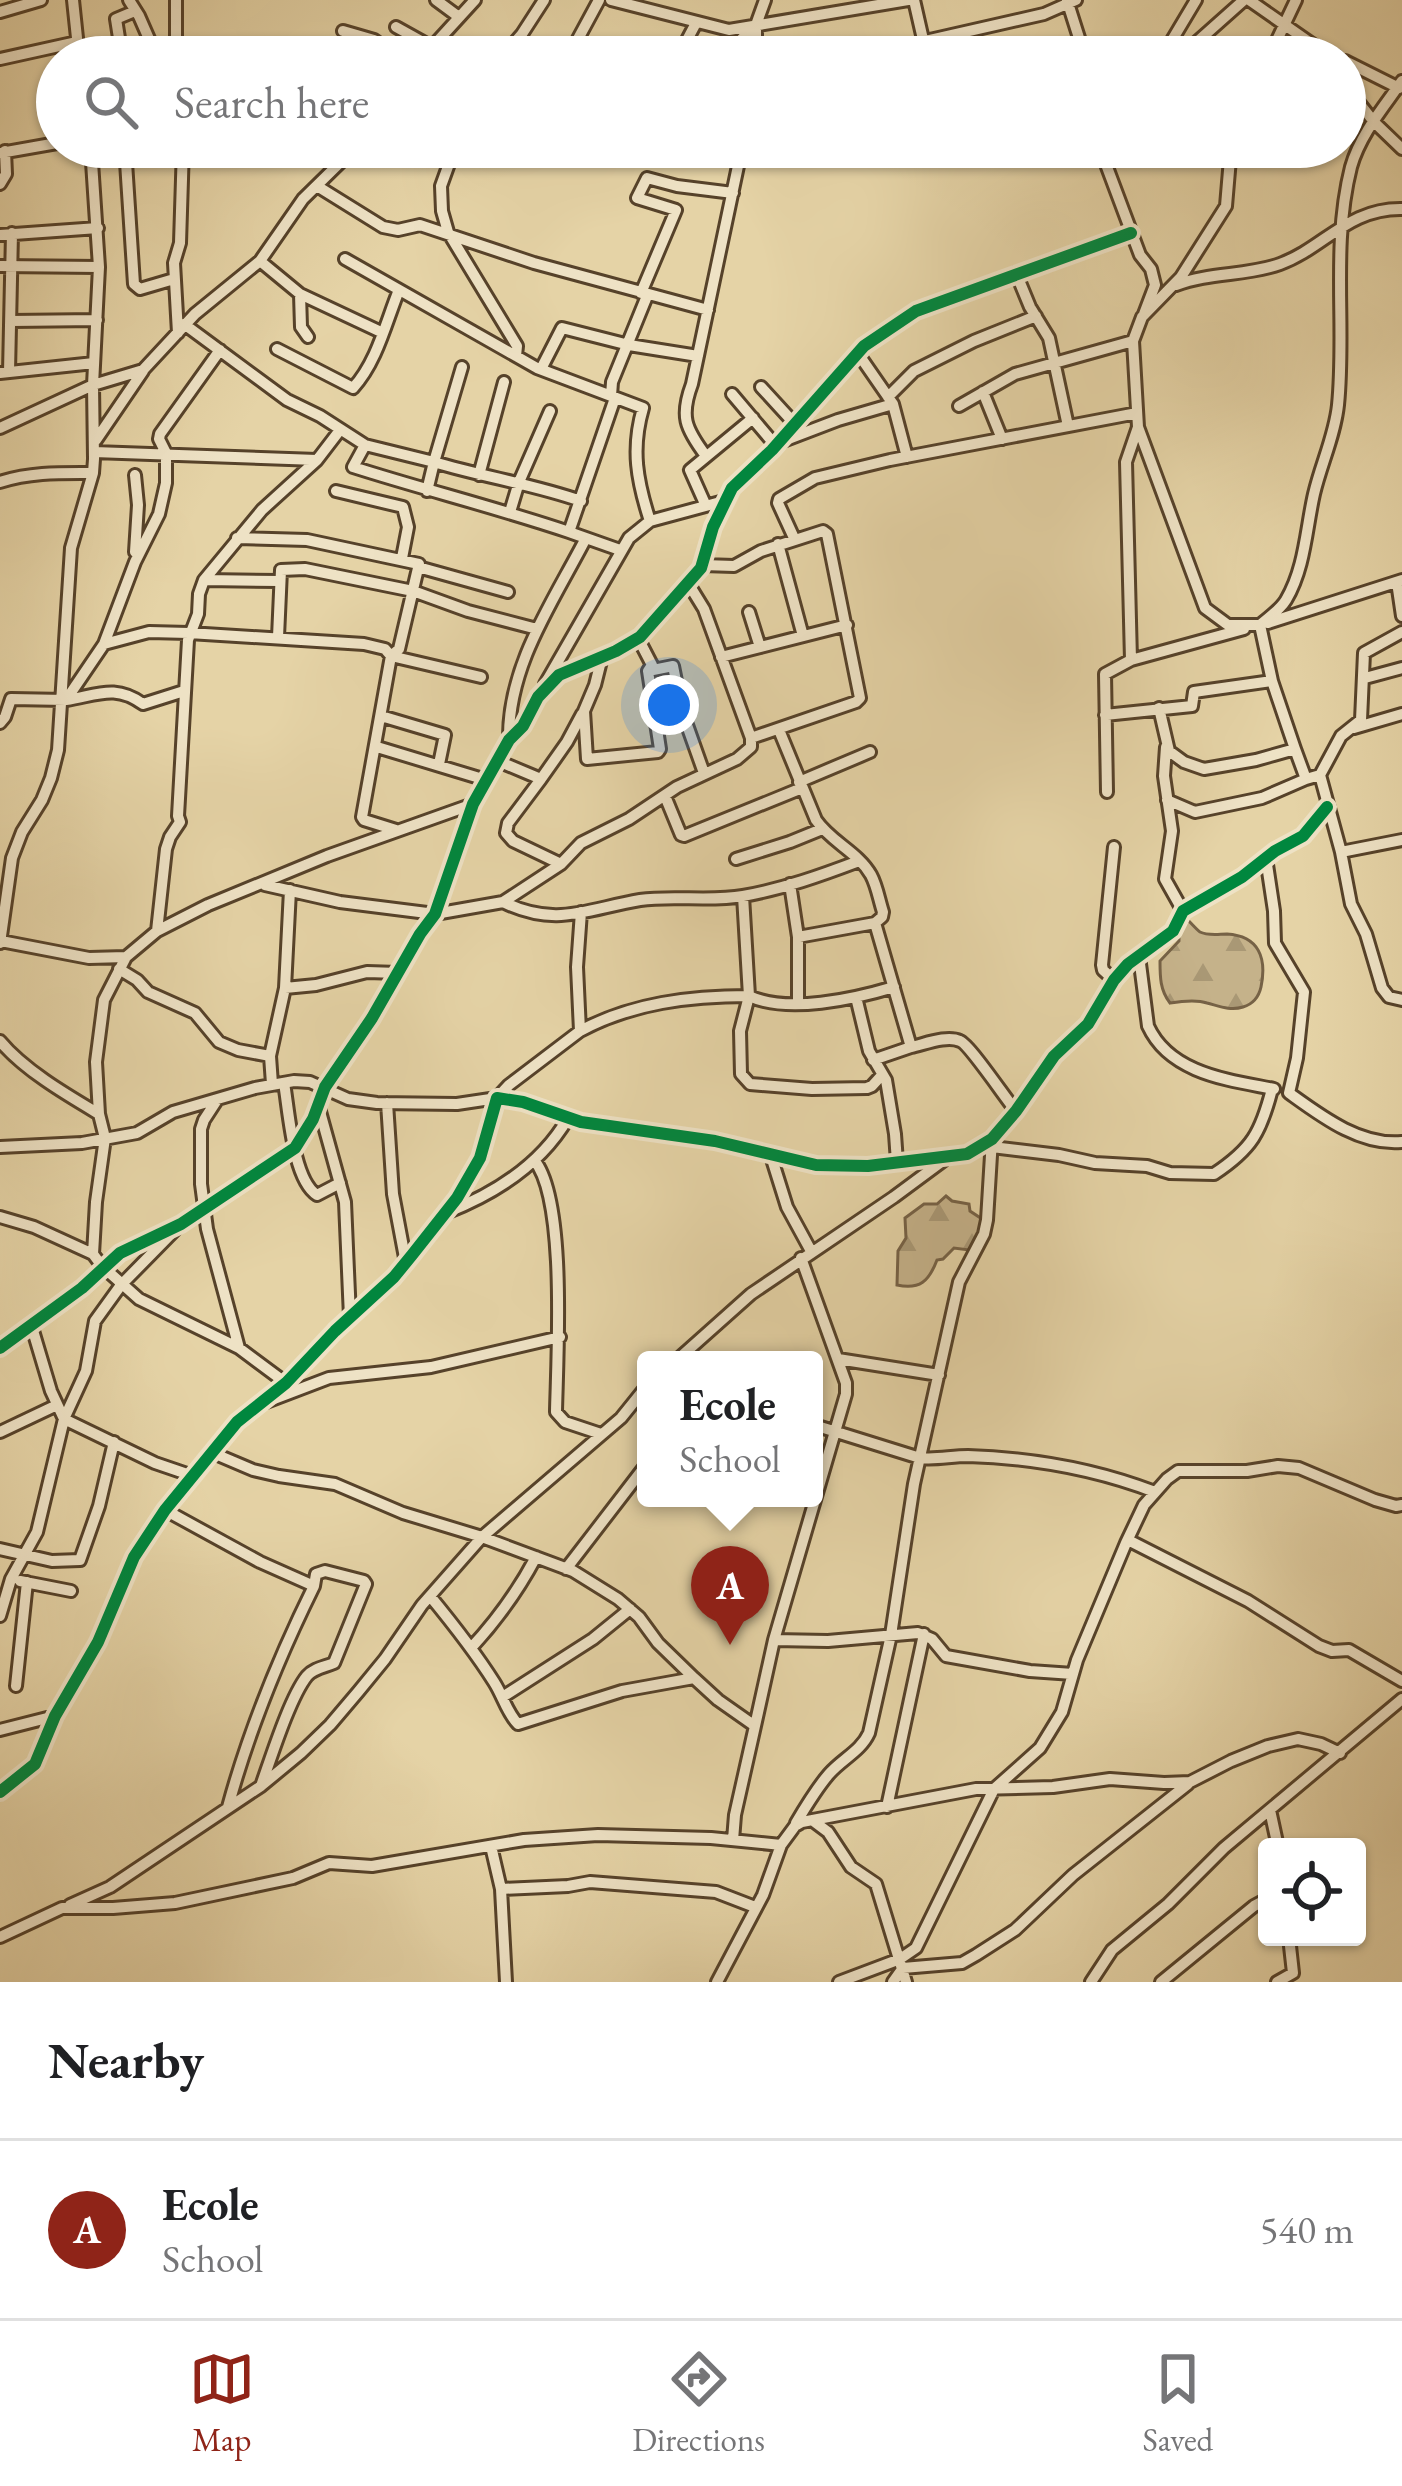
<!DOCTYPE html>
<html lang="en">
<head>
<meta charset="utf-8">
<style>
	body { margin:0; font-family:"EB Garamond",serif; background:#f2f2f2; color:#202124 }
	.controls { position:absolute; right:36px; bottom:36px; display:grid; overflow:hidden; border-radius:12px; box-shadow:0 3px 9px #0004 }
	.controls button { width:108px; height:108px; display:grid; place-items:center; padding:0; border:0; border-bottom:3px solid #e0e0e0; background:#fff; color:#202124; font:60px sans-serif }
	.you { position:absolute; left:669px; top:705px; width:42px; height:42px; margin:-30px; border:9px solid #fff; border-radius:50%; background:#1a73e8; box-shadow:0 0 0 18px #1a73e833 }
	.badge { display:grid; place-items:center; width:78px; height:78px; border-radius:50%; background:#8f2418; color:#fff; font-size:39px; font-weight:700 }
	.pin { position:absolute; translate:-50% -99px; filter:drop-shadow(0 3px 6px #0008) }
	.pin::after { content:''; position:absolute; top:63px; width:42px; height:36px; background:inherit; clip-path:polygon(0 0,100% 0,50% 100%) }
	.popup { position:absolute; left:637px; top:1351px; width:186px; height:156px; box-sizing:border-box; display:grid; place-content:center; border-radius:12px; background:#fff; filter:drop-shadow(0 3px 9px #0005); font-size:39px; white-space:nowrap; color:#757577 }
	.popup b { font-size:45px; color:#202124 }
	.popup::after { content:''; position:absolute; left:50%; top:100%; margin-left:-24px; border:24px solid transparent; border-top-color:#fff }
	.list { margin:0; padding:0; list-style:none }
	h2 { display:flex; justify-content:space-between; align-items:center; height:156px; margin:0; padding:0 48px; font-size:51px }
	h2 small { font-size:39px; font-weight:400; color:#757577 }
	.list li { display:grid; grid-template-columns:78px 1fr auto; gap:36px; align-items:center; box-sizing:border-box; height:180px; padding:0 48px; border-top:3px solid #e0e0e0 }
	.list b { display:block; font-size:45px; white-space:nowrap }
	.list p { margin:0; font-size:39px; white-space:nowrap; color:#757577 }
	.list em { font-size:39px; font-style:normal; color:#757577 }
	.icon { flex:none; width:66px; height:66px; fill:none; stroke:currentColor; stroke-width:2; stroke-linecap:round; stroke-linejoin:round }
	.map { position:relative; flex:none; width:1402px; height:1982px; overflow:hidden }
	.search { position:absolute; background:#fff; box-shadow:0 3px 9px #0004; left:36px; right:36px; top:36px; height:132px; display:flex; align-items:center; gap:30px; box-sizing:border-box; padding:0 42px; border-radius:66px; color:#757577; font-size:45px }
	.sheet { height:336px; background:#fff }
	nav { display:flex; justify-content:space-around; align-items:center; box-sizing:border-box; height:168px; border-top:3px solid #e0e0e0; background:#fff; font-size:33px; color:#757577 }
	nav a { display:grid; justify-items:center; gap:6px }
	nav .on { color:#8f2418 }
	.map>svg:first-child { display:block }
</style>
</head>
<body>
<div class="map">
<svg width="1402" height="1982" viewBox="0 0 1402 1982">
	<defs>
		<pattern id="forest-firs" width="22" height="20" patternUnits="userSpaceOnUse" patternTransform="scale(3)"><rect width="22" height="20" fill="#c5b28a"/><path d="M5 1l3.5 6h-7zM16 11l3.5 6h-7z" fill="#a99875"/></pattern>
	</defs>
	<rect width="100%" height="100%" fill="#e5d3a6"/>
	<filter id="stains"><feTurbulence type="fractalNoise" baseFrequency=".00167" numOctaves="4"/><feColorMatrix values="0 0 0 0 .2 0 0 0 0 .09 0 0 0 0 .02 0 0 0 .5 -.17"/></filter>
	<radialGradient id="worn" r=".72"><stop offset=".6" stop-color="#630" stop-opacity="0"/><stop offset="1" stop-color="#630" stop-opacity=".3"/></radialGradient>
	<!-- forest -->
	<path fill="url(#forest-firs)" stroke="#766246" stroke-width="3" d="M 1186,918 C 1189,921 1197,930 1200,932 C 1208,936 1219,934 1227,934 C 1259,936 1267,958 1261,987 C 1259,996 1253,1004 1243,1007 C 1230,1011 1219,1006 1207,1003 C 1196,999 1182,1001 1170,1003 C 1160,990 1160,977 1160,961 L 1179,941 L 1179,926 Z
		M 946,1196 L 952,1201 L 969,1204 L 970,1211 L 982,1219 L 978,1239 L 969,1250 L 954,1248 L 943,1259 L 937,1260 C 929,1281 920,1290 897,1285 L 898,1251 L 906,1238 L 905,1218 L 924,1204 L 937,1204 Z"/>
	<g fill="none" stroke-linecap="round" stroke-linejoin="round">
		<!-- minor casing -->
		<g stroke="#56422a" stroke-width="16">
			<path id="minor" d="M 73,0 L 79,57
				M 129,0 L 139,16 L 153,48
				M 176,0 L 176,57
				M 436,0 L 459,17
				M 611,0 L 729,30 L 908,0
				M 914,0 L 927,57
				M 1067,0 L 1080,41 L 1078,57
				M 1249,0 L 1315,46 L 1337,57
				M 0,12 L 41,0
				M 396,27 L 432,47
				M 343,31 L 374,40 L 397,57
				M 572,50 L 599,0
				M 122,57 L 116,19 L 135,11
				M 423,57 L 475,0
				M 502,57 L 522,34 L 544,0
				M 678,57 L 696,23
				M 731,57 L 740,41 L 754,26
				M 756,57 L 756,25 L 765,0
				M 855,57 L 1044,14 L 1076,0
				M 1162,57 L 1196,0
				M 1180,57 L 1244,0
				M 1269,57 L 1296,0
				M 0,59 L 77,42
				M 1345,61 L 1399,88
				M 1345,85 L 1374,122 L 1402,149
				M 125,147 L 134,284 L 140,289 L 174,279
				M 455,147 L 441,186 L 442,211 L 448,232 L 517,346 L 516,356
				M 1079,147 L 1104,159 L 1140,255 L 1151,269 L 1155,285 L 1144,314
				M 0,153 L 57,143
				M 740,157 L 800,154 L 844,148
				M 0,184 L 6,174 L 5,151
				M 317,186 L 383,227 L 398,230 L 420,225 L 534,263 L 708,310
				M 0,235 L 98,228
				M 345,259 L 537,368 L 643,408 C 631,449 637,481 650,521
				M 260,261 L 300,294 L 301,327 L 308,337
				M 0,266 L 99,267
				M 1016,273 L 1030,307 L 1049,338 L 1068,426
				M 1176,285 C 1210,272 1247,276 1280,264 C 1324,248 1348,208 1402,209
				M 641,293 L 676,210 L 637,198 L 647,178 L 677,186 L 733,193
				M 300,294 L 381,332
				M 11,321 L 97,320
				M 184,324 L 287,400 L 320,416 L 365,445 L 434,462 L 462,367
				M 178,333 L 174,263 L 180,243 L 183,147
				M 277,349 L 353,388 C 377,362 386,322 399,290
				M 857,352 L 893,404 L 907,457
				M 541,369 L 562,328 L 629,345 L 698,356
				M 9,372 L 12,233
				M 0,373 L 94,363
				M 761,387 L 794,423
				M 983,392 L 1002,439
				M 732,394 L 776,446
				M 611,396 L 612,382 L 647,296
				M 888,397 L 914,371 L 974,341 L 1036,316
				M 615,398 L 569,532 L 620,550
				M 959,406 L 1015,374 L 1133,341
				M 1138,427 L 1205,608 L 1228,625 L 1260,625 C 1269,617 1280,610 1286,600 C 1305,568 1306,529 1314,494 C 1321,464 1335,435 1338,405 C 1346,326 1331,246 1351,167 C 1360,135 1383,108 1402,81
				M 0,428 L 93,385 L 143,370 L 195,314 L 260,261 L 303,199 L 356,147
				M 96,440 L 143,371
				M 783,441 L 838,420 L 893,404
				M 365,445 L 353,467 C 425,490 498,508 569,532
				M 94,452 L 317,460
				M 706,456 C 685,428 680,416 692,384 L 742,147
				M 135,475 L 138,505 L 135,552
				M 479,475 L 504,382
				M 0,482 C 31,472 61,473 93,473
				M 336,491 L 403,507 L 408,527 L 402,558
				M 427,491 L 434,462 C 483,477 533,484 581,501
				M 706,506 L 690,470 L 753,418
				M 510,512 L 519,482 L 550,411
				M 237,538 L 307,540 L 419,564 L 399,649 L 391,656 L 362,817 L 364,820 L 396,830
				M 794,538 L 778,503 L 779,499 L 815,478 L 890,460 L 1137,413
				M 778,544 L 803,636
				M 703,565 L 734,566 L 761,551 L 823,531 L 827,534 L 860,698 L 856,702 L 751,738
				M 418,567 L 508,592
				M 204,580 L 279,581
				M 1397,582 L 1402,616
				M 749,612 L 760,647
				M 1268,623 L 1402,580
				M 1260,625 L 1272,681 L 1295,749
				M 278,637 L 281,570 L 305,569 L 413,591 L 468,611 L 537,629
				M 104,644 L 149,632 L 189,633 L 364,644 L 385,649 L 391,656 L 481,677
				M 602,657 L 595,685 L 584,711 L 587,759 L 658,752 L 660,749 L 648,671 L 652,665 L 638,638
				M 721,657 L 847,625
				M 1131,660 L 1244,629
				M 648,671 L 673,666 L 682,711 L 704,773
				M 1365,678 L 1402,668
				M 545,684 L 629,538 L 650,521 L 724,501
				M 66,700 C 98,695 115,684 143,704 L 184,691
				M 1159,708 L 1169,751 L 1184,762 L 1204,769 L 1256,760 L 1295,749 L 1306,779 L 1320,775 L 1341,852 L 1351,904 L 1366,934 L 1382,988 L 1389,997 L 1402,1000
				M 1105,715 L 1192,706 L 1194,692 L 1272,681
				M 381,716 L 445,735 L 439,764
				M 0,723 L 5,717 L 11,699 L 66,700 L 104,644 L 135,562 L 159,514 L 166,483 L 166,453 L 159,439 L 160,434 L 220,350
				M 1354,728 L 1402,714
				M 779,730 L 816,820 C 831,842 858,852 871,875 C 877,886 879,900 883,912 L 882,917 L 875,923 L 911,1047 C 925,1044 947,1035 960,1041 C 969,1044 1006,1099 1016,1111
				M 509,739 C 508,665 553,602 586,538
				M 377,747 L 486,780
				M 1166,747 L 1164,776 L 1172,831 L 1165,879 L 1183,911
				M 498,761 L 541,779 L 567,742 L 582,714
				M 1320,775 L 1341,736 L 1361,720 L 1364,653 L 1402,632
				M 541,779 L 508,823 L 506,833 L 513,841 L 561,864
				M 799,782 L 870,752
				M 1107,792 L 1105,674 L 1131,660 L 1126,462 L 1138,427 L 1133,341 L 1142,317 L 1181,277 L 1226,206 L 1231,147
				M 665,796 L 681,835 L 684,836 L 802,788
				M 1167,800 L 1195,812 L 1262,798 L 1306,779
				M 1341,852 L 1402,840
				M 1266,858 L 1274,911 L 1275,943 L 1304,992 L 1297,1058 L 1289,1093 C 1321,1116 1360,1146 1402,1142
				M 736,859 L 790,842 L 822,829
				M 790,884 L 798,937 L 875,923
				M 265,885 L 340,902 L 435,914 L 503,902 L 561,864 L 581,843 L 629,819 L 677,787 L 737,759 L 751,747 L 751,738 L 704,609 L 688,583
				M 503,902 C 556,928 587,909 640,900 C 673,895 709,902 743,896 C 783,889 822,875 859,861
				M 157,931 L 166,849 L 170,837 L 180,822 L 178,816 L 188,640 L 198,614 L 199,594 L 204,580 L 262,510 L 317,460 L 340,430
				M 1,941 L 89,958 L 126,957
				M 0,943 L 12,858 L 22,832 L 42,800 L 51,778 L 58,750 L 71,548 L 93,473 L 94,459 L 93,385 L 99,267 L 91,147
				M 1139,956 L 1148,1026 C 1170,1074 1229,1080 1274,1089
				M 119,969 L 137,980 L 148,992 L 195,1013 L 219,1042 L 238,1050 L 270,1056
				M 1114,980 L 1103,970 L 1102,965 L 1114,847
				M 285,988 L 316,985 L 367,972 L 398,973
				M 856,997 L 869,1051 L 886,1080 L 895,1134 L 897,1162
				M 798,1003 L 798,937
				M 580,1031 C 632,1003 690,996 749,996 L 743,896
				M 0,1041 C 24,1070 67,1095 99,1114
				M 873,1060 L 911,1047
				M 882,1075 L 872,1086 L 867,1088 L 812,1089 L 750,1084 L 741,1074 L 740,1031 L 749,996 C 788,1014 854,999 894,987
				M 284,1083 C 289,1112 293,1180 317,1195 L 340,1183
				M 272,1084 L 270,1056 L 285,988 L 290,890
				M 217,1100 L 204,1120 L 201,1129 L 201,1184 L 207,1229 L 239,1348
				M 387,1103 L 393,1194 L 406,1263
				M 319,1108 L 345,1202 L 350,1317
				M 0,1147 L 82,1143 L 137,1133 L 173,1112 L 255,1088 L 294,1081 L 310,1082 L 348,1099 L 377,1103 L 457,1104 L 497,1098 L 509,1085 L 580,1031 L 577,967 L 581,912
				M 992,1147 L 1059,1155 L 1095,1163 L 1147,1166 L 1170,1173 L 1214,1174 C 1252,1149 1261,1132 1272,1089
				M 771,1156 L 787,1207 L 811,1251
				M 534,1160 C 567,1199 557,1358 556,1412 L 565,1422 L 601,1434
				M 448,1212 C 496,1193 542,1163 568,1118
				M 0,1217 L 34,1227 L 93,1254
				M 31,1324 L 51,1391 L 64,1419 L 155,1463 L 193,1476
				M 0,1348 L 82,1288 L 120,1253 L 181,1224 L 295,1148 L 313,1119 L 325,1087 L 372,1018 L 420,934 L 435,914 L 473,804 L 509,740 L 523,726 L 538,697 L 559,675 L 616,651 L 640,637 L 701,568 L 713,527 L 732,488 L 772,450 L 864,346 L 916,311 L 1131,233
				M 838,1359 L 939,1375
				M 677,1360 L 751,1294 L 894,1197 L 944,1160
				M 286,1383 L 239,1348 L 139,1299 L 102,1266 L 93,1254 L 96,1202 L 105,1138 L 99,1114 L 96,1062 L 104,1000 L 126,957 L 157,931 L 208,905 L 327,856 L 473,804
				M 266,1402 L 329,1378 L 431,1367 L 560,1337
				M 814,1425 L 920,1458 C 936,1460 951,1456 968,1456 C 1031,1458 1095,1469 1155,1492
				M 0,1432 L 57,1405
				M 213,1453 L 253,1470 L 279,1476 L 335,1484 L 403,1513 L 482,1537 L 573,1571 L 618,1599 L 639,1617 L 658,1643 L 694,1678 L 718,1700 L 755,1726 L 735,1815 L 733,1840
				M 165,1510 L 260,1562 L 314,1586 C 279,1657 249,1730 228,1807
				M 1128,1540 L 1248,1601 L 1319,1646 L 1332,1651 L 1349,1650 L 1402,1681
				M 0,1549 L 52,1561 L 80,1560 L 99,1506 L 114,1442
				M 566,1569 L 646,1465
				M 20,1581 L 71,1591
				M 430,1596 C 453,1624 475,1652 494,1682 C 503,1696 507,1713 518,1724 L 622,1691 L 694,1678
				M 0,1616 L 11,1579 L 37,1532 L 64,1419 L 86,1371 L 95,1321 L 121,1285 L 175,1230
				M 774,1640 L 846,1394 L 846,1383 L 801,1258
				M 471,1648 C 497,1620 518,1591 536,1557
				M 16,1686 L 27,1582
				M 504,1696 L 593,1639 L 630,1609
				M 755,1726 L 774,1640 L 828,1641 L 918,1633 L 932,1639 L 946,1656 L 1030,1671 L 1073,1674
				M 0,1730 L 55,1716
				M 261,1786 C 271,1758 290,1697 307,1676 C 314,1668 325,1667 334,1663 L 366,1584 L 364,1581 L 325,1571 L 316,1574 L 314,1586
				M 0,1792 L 35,1764 L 55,1716 L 98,1642 L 134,1557 L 165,1510 L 237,1422 L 286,1383 L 335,1331 L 394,1277 L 412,1255 L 457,1198 L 480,1158 L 497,1098 L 523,1102 L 581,1122 L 715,1141 L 816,1165 L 868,1166 L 967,1154 L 992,1139 L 1016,1111 L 1054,1056 L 1088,1024 L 1114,980 L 1128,964 L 1173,931 L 1183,911 L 1242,877 L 1275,851 L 1303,836 L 1327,807
				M 887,1807 L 924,1634
				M 1270,1810 L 1278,1847
				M 812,1820 L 828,1832 L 851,1867 L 876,1884 L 906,1982
				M 796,1823 C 806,1806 816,1789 829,1774 C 842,1759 861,1751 869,1733 L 891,1635 L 914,1484 L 959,1282 L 984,1234 L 987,1220 L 992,1139
				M 491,1846 L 501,1889 L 568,1886 L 590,1882 L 716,1892 L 755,1907
				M 501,1889 L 506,1982
				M 70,1905 L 110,1887 L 261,1786 L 301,1753 L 330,1725 L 358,1692 L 385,1659 L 422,1605 L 482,1537 L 621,1418 L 646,1387
				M 0,1937 L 62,1908 L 113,1908 L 175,1903 L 293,1878 L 329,1863 L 372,1866 L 524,1840 L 598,1835 L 711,1838 L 781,1845 L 795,1826 L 802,1822 L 976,1789 L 1053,1787 L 1110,1779 L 1164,1783 L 1190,1782 L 1231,1761 L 1268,1746 L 1298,1739 L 1321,1744 L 1340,1753
				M 717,1982 L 763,1895 L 781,1845
				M 839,1982 L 900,1959 L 916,1948 L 994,1789 L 1040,1748 L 1062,1712 L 1077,1660 L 1126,1543 L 1144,1505 L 1167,1479 L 1178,1471 L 1247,1471 L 1278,1466 L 1299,1468 L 1375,1500 L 1396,1506 L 1402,1505
				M 893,1982 L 903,1968 L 962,1963 L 976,1955 L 1015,1930 L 1073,1875 L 1188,1784
				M 1091,1982 L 1112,1950 L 1168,1904 L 1224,1848 L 1402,1699
				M 1161,1982 L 1254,1906 L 1267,1899
				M 1277,1982 L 1293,1973 L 1289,1937"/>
		</g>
		<!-- minor -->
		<use href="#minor" stroke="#eee2c5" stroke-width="10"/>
		<!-- cycleway casing -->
		<g stroke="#eee2c5" stroke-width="20">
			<path id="cycleway" d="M 0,1348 L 82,1288 L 120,1253 L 181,1224 L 295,1148 L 313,1119 L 325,1087 L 372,1018 L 420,934 L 435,914 L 473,804 L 509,740 L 523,726 L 538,697 L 559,675 L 616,651 L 640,637 L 701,568 L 713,527 L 732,488 L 772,450 L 864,346 L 916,311 L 1131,233
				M 0,1792 L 35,1764 L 55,1716 L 98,1642 L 134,1557 L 165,1510 L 237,1422 L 286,1383 L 335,1331 L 394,1277 L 412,1255 L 457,1198 L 480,1158 L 497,1098 L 523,1102 L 581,1122 L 715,1141 L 816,1165 L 868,1166 L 967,1154 L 992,1139 L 1016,1111 L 1054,1056 L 1088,1024 L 1114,980 L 1128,964 L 1173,931 L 1183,911 L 1242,877 L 1275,851 L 1303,836 L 1327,807"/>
		</g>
		<!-- cycleway -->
		<use href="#cycleway" stroke="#00873e" stroke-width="12"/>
	</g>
	<rect width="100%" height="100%" filter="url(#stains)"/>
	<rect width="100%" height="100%" fill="url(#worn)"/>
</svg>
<div class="controls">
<button><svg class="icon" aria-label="locate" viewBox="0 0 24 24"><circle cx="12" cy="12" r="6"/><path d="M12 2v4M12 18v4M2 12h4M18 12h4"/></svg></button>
</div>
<div class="you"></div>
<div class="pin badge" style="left:730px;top:1645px">A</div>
<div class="popup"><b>Ecole</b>School</div>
<div class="search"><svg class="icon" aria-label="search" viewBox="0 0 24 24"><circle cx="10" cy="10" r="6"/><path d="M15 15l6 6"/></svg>Search here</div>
</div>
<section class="sheet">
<h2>Nearby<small></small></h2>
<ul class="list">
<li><span class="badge">A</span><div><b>Ecole</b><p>School</p></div><em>540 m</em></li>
</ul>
</section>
<nav>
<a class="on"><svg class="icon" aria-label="map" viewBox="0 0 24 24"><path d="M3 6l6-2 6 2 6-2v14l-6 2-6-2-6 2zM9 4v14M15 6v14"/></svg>Map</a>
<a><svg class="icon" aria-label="directions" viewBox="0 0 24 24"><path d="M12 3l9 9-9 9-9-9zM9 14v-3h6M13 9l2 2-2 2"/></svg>Directions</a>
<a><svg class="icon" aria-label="saved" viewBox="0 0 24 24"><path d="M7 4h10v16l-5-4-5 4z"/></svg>Saved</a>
</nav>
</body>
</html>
